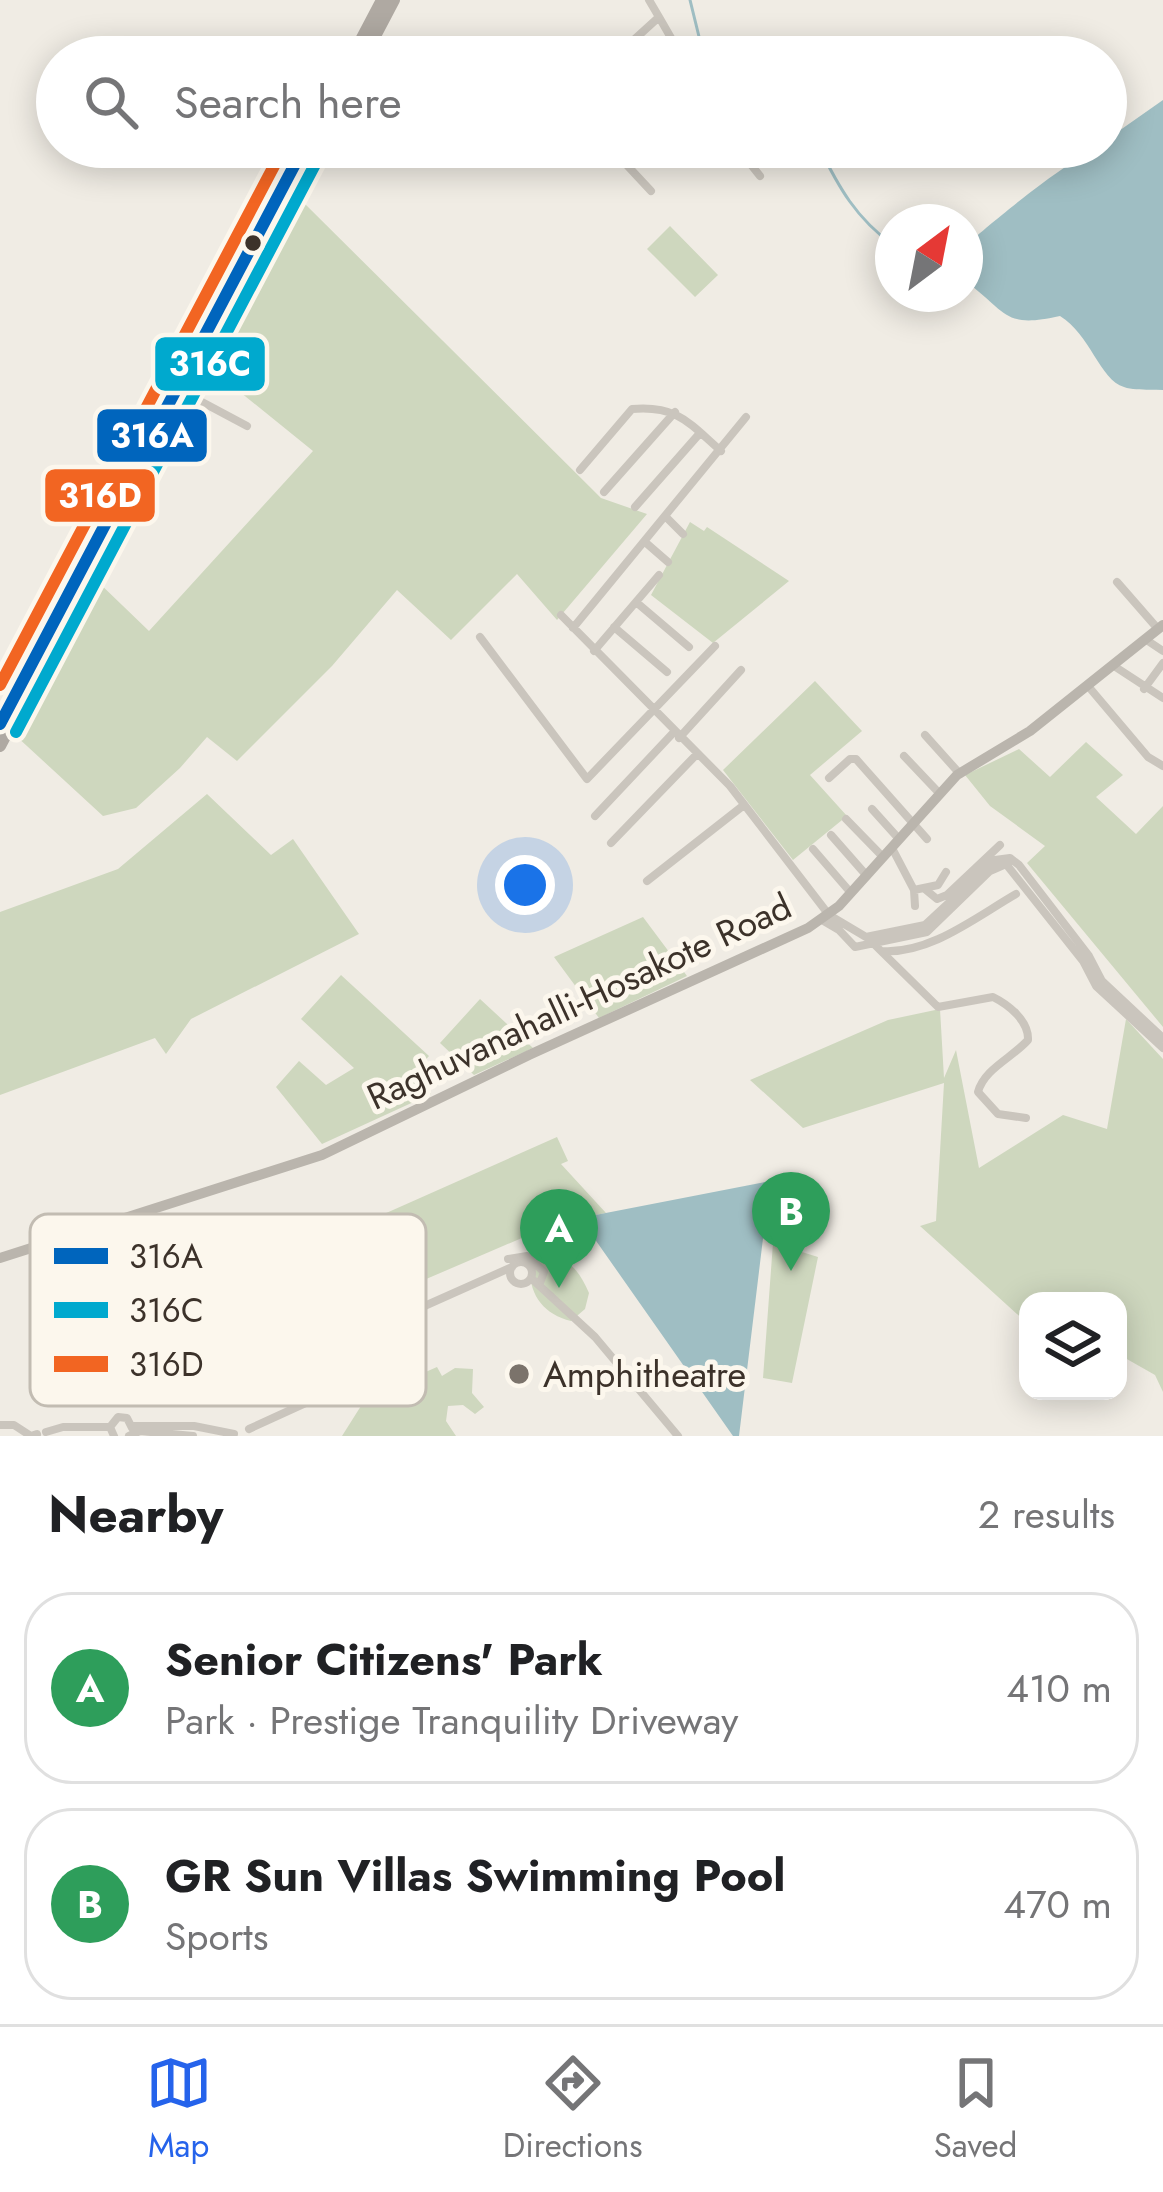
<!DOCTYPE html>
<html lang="en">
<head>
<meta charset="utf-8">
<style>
	body { margin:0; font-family:Jost,sans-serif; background:#f6f6f6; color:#202124 }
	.controls { position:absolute; right:36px; bottom:36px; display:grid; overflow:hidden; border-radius:24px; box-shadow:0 6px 30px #0003 }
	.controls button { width:108px; height:108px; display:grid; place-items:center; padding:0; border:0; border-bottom:3px solid #e0e0e0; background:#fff; color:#202124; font:60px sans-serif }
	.compass { position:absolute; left:875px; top:204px; width:108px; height:108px; border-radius:50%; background:#fff; box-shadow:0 6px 30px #0003; rotate:32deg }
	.you { position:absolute; left:525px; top:885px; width:42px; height:42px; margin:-30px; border:9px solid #fff; border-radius:50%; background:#1a73e8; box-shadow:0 0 0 18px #1a73e833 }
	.badge { display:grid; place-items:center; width:78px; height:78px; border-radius:50%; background:#2563eb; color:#fff; font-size:39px; font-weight:700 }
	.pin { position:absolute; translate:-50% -99px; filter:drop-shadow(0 3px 6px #0008) }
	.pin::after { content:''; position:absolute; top:63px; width:42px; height:36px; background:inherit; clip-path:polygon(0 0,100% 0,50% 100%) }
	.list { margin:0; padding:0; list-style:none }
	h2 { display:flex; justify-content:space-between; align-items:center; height:156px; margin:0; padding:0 48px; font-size:51px }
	h2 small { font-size:39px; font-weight:400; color:#757577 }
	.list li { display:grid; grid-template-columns:78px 1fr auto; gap:36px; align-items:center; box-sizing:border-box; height:192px; margin:0 24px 24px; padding:0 24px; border:3px solid #e0e0e0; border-radius:48px }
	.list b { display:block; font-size:45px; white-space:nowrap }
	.list p { margin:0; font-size:39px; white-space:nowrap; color:#757577 }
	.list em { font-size:39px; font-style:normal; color:#757577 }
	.icon { flex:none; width:66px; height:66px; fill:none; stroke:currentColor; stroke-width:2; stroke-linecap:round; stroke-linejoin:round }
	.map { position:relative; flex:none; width:1163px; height:1436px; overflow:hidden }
	.search { position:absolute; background:#fff; box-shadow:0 6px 30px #0003; left:36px; right:36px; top:36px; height:132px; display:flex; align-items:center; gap:30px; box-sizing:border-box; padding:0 42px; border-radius:66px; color:#757577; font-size:45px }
	.sheet { height:588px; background:#fff }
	nav { display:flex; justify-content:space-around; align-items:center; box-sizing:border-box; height:168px; border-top:3px solid #e0e0e0; background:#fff; font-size:33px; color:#757577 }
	nav a { display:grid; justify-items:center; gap:6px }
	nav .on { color:#2563eb }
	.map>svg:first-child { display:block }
</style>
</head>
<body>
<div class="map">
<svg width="1163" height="1436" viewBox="0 0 1163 1436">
	<rect width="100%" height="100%" fill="#f0ece4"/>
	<!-- green -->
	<path fill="#ced7be" d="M 302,201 L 601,498 L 647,514 L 557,620 L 517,574 L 451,640 L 397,590 L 332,666 L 237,761 L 207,737 L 180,768 L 136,808 L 103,816 L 15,735 L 95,579 L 149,631 L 313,451 L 209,367 Z
		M 670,226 L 718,275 L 695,297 L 647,249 Z
		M 690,522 L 704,531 L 707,527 L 789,581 L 713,643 L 651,595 Z
		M 815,681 L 862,731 L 810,775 L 847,816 L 793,860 L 723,770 Z
		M 1086,742 L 1123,775 L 1096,797 L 1136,834 L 1163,806 L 1163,1027 L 1027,863 L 1045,846 L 990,806 L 965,775 L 1019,749 L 1050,777 Z
		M 207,794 L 271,855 L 293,839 L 359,934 L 191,1019 L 166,1054 L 155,1038 L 0,1095 L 0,912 L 118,869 Z
		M 643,917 L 687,976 L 599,1018 L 554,957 Z
		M 341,975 L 429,1056 L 415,1072 L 431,1094 L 322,1144 L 276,1087 L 299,1061 L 326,1085 L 354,1068 L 301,1019 Z
		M 480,999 L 533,1048 L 474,1075 L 440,1043 Z
		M 940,1009 L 944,1078 L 956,1050 L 979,1168 L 1063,1115 L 1107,1129 L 1126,1019 L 1163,1059 L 1163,1392 L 1155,1375 L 1118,1354 L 1118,1301 L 1028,1301 L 1028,1324 L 920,1226 L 936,1221 L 944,1083 L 803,1128 L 750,1080 L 888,1020 Z
		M 557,1137 L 568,1161 L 561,1164 L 606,1213 L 559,1222 L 382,1298 L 348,1230 Z
		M 773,1243 L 818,1257 L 792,1383 L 763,1378 Z
		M 544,1254 C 569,1258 579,1270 589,1293 L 585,1309 L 571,1321 C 543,1314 528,1294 530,1264 Z
		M 437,1367 L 442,1376 L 455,1368 L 473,1369 L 472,1393 L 484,1407 L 475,1414 L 463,1405 L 448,1406 L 446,1421 L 456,1436 L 342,1436 L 366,1398 Z"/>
	<!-- water -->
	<path fill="#9fbec3" d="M 1163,100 L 1163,390 C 1151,389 1135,391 1124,387 C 1100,380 1090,334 1060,316 C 1002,329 1008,312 965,281 L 965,246 C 988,226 1081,147 1106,147 L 1106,140 Z
		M 770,1181 L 739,1436 L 733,1436 L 580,1218 Z"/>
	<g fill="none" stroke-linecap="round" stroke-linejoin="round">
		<!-- stream -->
		<path stroke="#9fbec3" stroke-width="3" d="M 690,0 L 704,57
			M 819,147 C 839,188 856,218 893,245"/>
		<!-- street -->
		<path stroke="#cac5bd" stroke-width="8" d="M 659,17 L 682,57
			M 615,57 L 659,17 L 649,0
			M 610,147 L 651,191
			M 737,147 L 760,176
			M 187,394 L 247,426
			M 580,470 L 632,409 C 677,405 689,423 721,451
			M 604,492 L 675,412
			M 635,507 L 700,433
			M 666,517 L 683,534
			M 645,542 L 668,562
			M 1117,582 L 1158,629
			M 636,602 L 689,647
			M 561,615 L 730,786 L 829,915 L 866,937 L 925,925 L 995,860 L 1010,858 L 1019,865 L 1089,956 L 1102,981 L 1163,1038
			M 614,627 L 667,672
			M 573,628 L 746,417
			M 480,637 L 587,779 L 715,646
			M 1145,639 L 1163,651
			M 594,651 L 659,575
			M 1114,666 L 1163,698
			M 1088,686 L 1148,757 L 1163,766
			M 1144,689 L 1163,663
			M 925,735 L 960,774
			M 679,738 L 741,670
			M 904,756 L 940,794
			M 829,778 L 850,759 L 856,759 L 927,839
			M 872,809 L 899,839
			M 595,816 L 674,732
			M 846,819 L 883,857
			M 831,835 L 867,876
			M 611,843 L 697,754
			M 892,848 L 914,890 L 915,906
			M 813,849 L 851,893
			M 647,881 L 744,805
			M 914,890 L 938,885 L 946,872
			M 926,890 L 937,899 L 947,895 L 1000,845
			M 822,920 L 839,930 L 855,947 L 927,932 L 990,871 L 1006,864 L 1083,961 L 1096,986 L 1163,1048
			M 869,939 L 881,951 C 929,955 976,917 1016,894
			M 881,951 L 938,1007 L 993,997 C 1009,1005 1029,1021 1028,1040 C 1012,1058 984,1069 978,1092 L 998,1114 L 1026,1118
			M 508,1259 L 527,1256 L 544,1272 L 540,1283
			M510 1273a11 11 0 1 1 22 0a11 11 0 1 1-22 0Z
			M 531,1278 L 595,1337 L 678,1436
			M355 1376a11 11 0 1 1 22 0a11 11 0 1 1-22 0Z
			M 367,1365 L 366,1341 L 373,1329 L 512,1267
			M 0,1425 L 14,1425 L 31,1436 L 37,1434
			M 132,1426 L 194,1426 L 234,1434
			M 249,1429 L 356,1380
			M 46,1432 L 63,1427 L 110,1427
			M 114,1436 L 110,1427 L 118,1417 L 127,1418 L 132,1428
			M 129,1436 L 140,1431 L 193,1436"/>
		<!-- secondary -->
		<path stroke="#bab5ad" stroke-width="10" d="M 0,1258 L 322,1155 L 529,1055 L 808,928 L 839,906 L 957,775 L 1030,731 L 1163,625"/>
		<!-- primary -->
		<path stroke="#afa9a2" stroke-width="12" d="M 352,57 L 382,0
			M 364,57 L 394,0
			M 0,724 L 304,147
			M 0,746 L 316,147"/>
		<!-- bus-1 casing -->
		<g stroke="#fcf7ed" stroke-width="21">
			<path id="bus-1" d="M 0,724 L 304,147"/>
		</g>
		<!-- bus-2 casing -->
		<g stroke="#fcf7ed" stroke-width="21">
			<path id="bus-2" d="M 16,732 L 320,155"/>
		</g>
		<!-- bus-3 casing -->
		<g stroke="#fcf7ed" stroke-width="21">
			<path id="bus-3" d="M 0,685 L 284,147"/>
		</g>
		<!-- bus-1 -->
		<use href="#bus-1" stroke="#0065bd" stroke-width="12"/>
		<!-- bus-2 -->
		<use href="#bus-2" stroke="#00a9ce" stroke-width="12"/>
		<!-- bus-3 -->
		<use href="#bus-3" stroke="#f26522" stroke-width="12"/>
	</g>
	<!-- markers -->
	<circle fill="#3c322a" stroke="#fcf7ed" stroke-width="4.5" cx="253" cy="243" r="10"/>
	<circle fill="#7b736b" stroke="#fcf7ed" stroke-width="4.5" cx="519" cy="1374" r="12"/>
	<g text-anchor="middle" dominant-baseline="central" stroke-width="10" stroke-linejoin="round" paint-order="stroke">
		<!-- street labels -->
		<g font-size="36" fill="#3c322a" stroke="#fcf7ed">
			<text transform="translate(579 1001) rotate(-25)">Raghuvanahalli-Hosakote Road</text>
		</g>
		<!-- poi labels -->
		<g font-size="36" fill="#3c322a" stroke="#fcf7ed" text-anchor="start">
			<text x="543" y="1374">Amphitheatre</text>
		</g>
	</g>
	<!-- legend -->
	<rect x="30" y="1214" width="396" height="192" rx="18" fill="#fcf7ed" stroke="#c2bcb2" stroke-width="3"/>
	<rect x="54" y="1248" width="54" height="16" fill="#0065bd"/>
	<rect x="54" y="1302" width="54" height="16" fill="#00a9ce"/>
	<rect x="54" y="1356" width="54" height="16" fill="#f26522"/>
	<g font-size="33" fill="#3c322a">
		<text x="129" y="1268">316A</text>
		<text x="129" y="1322">316C</text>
		<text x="129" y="1376">316D</text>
	</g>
	<g stroke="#fcf7ed" stroke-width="4.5">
		<rect x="153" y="335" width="114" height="58" rx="12" fill="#00a9ce"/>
		<rect x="95" y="407" width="114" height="57" rx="12" fill="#0065bd"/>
		<rect x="43" y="467" width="114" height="57" rx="12" fill="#f26522"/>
	</g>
	<g font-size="33" text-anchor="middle" font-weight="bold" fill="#fff">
		<text x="210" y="375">316C</text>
		<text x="152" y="447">316A</text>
		<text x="100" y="507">316D</text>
	</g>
</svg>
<div class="controls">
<button><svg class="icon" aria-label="layers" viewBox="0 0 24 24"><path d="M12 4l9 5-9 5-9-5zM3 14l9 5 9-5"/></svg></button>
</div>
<svg class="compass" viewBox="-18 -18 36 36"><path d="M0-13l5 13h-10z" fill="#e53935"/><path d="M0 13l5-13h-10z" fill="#757577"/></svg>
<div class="you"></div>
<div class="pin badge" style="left:559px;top:1288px;background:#2e9e5b">A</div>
<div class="pin badge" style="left:791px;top:1271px;background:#2e9e5b">B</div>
<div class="search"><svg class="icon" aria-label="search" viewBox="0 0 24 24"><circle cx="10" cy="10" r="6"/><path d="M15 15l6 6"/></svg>Search here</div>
</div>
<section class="sheet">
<h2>Nearby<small>2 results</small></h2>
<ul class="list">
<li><span class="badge" style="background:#2e9e5b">A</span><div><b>Senior Citizens' Park</b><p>Park · Prestige Tranquility Driveway</p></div><em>410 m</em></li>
<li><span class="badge" style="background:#2e9e5b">B</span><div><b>GR Sun Villas Swimming Pool</b><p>Sports</p></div><em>470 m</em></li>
</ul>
</section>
<nav>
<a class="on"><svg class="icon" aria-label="map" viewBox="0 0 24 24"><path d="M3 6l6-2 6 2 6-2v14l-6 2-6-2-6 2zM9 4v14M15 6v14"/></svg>Map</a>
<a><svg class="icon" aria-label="directions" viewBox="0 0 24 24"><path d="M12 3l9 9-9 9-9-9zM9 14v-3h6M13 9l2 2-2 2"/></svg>Directions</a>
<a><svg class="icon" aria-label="saved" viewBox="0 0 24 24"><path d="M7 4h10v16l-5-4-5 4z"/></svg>Saved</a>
</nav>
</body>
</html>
